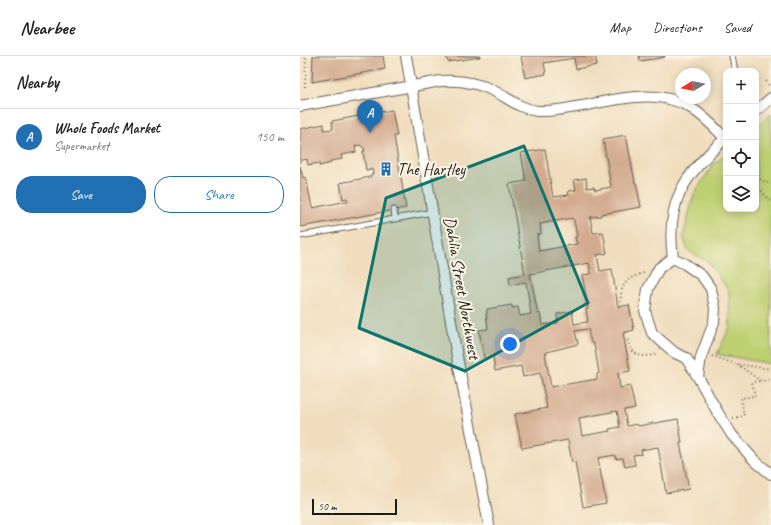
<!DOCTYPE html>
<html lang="en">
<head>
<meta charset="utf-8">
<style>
	body { margin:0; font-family:Caveat,sans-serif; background:#f6f6f6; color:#222 }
	.controls { position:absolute; right:12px; top:12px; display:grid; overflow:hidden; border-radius:8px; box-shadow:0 2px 10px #0003 }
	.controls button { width:36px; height:36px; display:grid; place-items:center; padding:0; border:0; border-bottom:1px solid #e0e0e0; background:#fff; color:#222; font:20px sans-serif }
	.compass { position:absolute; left:375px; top:12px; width:36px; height:36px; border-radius:50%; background:#fff; box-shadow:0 2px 10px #0003; rotate:260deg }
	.scale { position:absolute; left:12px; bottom:10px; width:85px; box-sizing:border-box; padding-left:4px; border:2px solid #1c1c1c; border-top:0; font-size:11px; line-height:14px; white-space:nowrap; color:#1c1c1c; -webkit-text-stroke:3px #fcf5e5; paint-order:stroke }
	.you { position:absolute; left:210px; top:288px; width:14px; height:14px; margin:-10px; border:3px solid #fff; border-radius:50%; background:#1a73e8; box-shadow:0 0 0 6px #1a73e833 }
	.badge { display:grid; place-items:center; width:26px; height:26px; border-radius:50%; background:#1f6fb2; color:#fff; font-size:13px; font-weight:700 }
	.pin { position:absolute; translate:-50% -33px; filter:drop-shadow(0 1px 2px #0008) }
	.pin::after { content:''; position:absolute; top:21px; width:14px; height:12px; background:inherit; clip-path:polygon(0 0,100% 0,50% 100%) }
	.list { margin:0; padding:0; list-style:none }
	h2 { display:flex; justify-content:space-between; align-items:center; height:52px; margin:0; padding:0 16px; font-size:17px }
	h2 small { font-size:13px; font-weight:400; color:#767676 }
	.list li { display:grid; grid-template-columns:26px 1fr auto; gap:12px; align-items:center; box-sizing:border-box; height:56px; padding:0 16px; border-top:1px solid #e0e0e0 }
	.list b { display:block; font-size:15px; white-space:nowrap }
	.list p { margin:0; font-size:13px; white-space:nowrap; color:#767676 }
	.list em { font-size:13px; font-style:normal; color:#767676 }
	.actions { display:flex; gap:8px; padding:12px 16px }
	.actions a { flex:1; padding:9px 0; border:1px solid #1f6fb2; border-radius:16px; text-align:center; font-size:14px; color:#1f6fb2 }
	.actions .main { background:#1f6fb2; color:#fff }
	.icon { flex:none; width:22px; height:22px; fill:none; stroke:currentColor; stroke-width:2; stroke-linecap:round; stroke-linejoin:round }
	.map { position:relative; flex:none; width:471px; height:469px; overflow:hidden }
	header { display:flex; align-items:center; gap:24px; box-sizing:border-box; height:56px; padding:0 20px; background:#fff; border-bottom:1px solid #e0e0e0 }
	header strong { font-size:19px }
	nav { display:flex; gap:22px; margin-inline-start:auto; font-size:14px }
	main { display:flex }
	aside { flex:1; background:#fff }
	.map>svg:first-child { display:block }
</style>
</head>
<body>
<header>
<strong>Nearbee</strong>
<nav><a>Map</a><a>Directions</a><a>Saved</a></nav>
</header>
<main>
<aside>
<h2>Nearby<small></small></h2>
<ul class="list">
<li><span class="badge">A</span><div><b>Whole Foods Market</b><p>Supermarket</p></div><em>150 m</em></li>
</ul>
<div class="actions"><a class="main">Save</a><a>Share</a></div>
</aside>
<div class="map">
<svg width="471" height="469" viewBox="0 0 471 469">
	<rect width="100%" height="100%" fill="#fcf5e5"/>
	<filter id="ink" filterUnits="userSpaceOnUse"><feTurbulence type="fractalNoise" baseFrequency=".025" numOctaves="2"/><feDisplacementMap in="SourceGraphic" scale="8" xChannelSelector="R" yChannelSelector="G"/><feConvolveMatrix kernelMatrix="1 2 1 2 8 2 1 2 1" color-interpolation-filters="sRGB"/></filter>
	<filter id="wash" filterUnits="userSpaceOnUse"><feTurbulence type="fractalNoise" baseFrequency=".012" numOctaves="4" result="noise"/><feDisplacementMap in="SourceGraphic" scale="16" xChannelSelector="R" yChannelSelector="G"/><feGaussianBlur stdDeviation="0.9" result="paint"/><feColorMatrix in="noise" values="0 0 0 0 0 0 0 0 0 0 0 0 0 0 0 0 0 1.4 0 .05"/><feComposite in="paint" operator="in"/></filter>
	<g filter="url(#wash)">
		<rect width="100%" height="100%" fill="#f0ddbd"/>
		<!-- green -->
		<path fill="#bfd073" stroke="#6e7648" d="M 471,58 L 471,308 L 417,298 L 430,271 L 429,235 L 408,206 L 388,195 L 383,180 L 394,138 L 413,109 L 426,98 L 426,153 L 456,153 L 456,71 Z"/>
		<g id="blocks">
			<!-- building -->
			<path fill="#d3ab8f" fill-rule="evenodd" d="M 13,0 L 83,0 L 85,13 L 12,26 Z
				M 146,0 L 180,0 L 180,1 L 148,6 Z
				M 221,0 L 295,0 L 297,9 L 276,13 L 274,2 L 244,7 L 246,18 L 225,22 Z
				M 339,0 L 365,0 L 365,1 L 340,5 Z
				M 92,54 L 97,80 L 94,80 L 106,152 L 0,171 L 0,110 L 3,122 L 6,121 L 12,152 L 48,145 L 47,142 L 43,143 L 40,127 L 70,121 L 73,117 L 72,113 L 66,114 L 63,95 L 65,95 L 64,92 L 60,89 L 55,90 L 56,96 L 41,99 L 42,103 L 30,105 L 31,107 L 19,110 L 19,107 L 8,109 L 7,103 L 2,104 L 0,107 L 0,73 L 24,68 L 24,74 L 33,73 L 32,65 Z
				M 326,79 L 335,127 L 336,127 L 341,151 L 301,158 L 301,160 L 290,161 L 293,177 L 303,176 L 307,197 L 297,199 L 300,215 L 312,213 L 318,251 L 329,249 L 334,274 L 323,277 L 330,315 L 318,317 L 320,332 L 330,330 L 335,352 L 324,354 L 327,370 L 337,368 L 338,370 L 378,363 L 382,387 L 380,387 L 389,433 L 366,437 L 358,391 L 341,394 L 342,398 L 333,399 L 335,409 L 325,411 L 323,402 L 316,403 L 315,399 L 298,402 L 306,447 L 283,451 L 275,406 L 272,407 L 268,384 L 222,392 L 215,358 L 247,352 L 240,317 L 223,321 L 221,310 L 195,315 L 193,301 L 184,302 L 179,274 L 188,273 L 186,258 L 187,258 L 187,253 L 212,249 L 212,252 L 218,251 L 220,260 L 231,258 L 226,226 L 210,229 L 209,221 L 225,218 L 209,128 L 226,125 L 221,97 L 245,93 L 253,141 L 269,139 L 268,135 L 276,134 L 274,124 L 286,122 L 287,132 L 294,131 L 295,134 L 311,131 L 303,83 ZM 272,162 L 274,164 L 277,180 L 275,181 L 277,188 L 239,195 L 237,179 L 241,178 L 240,168 ZM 289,207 L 291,218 L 282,219 L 287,245 L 288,253 L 286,253 L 288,266 L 274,268 L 272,255 L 257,258 L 258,267 L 242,269 L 240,257 L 238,258 L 230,218 ZM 288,273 L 291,287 L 293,287 L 295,293 L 299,317 L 297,318 L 297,323 L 251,331 L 245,298 L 247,297 L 247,296 L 278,288 L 275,275 ZM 317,355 L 320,371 L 309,373 L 310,375 L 282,380 L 279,362 Z"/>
		</g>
	</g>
	<g filter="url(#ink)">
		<use href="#blocks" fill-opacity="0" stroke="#666054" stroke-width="1"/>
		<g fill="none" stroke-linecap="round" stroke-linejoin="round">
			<!-- service casing -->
			<g stroke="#666054" stroke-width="7">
				<path id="service" d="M 432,0 L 435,15
					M 94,154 L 95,163
					M 0,180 L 133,156"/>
			</g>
			<!-- minor casing -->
			<g stroke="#666054" stroke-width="12">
				<path id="minor" d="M 106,0 L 156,295 L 189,469
					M 0,50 L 141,25 C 159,24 177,26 194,35 C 208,42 221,53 237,55 C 252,56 268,52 282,50 C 319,43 361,31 394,54 C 406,62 415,72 425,82
					M 456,55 L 471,42
					M 373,202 L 359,212 L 348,233 L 345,255 L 352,277 L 375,297 L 386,302 L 398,321 L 418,357 L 432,379 L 455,405 L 471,418
					M 373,202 L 385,208 L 402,220 L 411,233 L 415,252 L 414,266 L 401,301 L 398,321
					M 373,202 C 365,145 385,118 426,82"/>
			</g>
			<!-- path -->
			<path stroke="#666054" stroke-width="2" stroke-dasharray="1 3" stroke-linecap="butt" d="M 466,25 L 471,32
				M 5,31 L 6,0
				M 456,122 L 471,128
				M 456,129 L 471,146
				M 321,250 C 319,231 325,222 344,217
				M 326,276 C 330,299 337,303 359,298
				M 412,300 L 436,308 L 471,313
				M 437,308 L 461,325 L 471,324
				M 433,362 L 444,360 L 441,342 L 455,340 L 452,326 L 461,325"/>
			<!-- service -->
			<use href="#service" stroke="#fff" stroke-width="5"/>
			<!-- minor -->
			<use href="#minor" stroke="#fff" stroke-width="10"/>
		</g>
	</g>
	<!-- marked area -->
	<path fill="#0f766e" fill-opacity="0.2" stroke="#0f766e" stroke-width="3" stroke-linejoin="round" d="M 224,90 L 288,247 L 165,315 L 59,272 L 86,142 Z"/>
	<!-- icons -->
	<defs>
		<g id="building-bare" transform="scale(1.08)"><path d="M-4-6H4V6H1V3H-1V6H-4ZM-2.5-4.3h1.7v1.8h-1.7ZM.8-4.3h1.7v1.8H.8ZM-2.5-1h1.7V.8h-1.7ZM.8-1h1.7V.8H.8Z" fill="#1f6fb2" stroke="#fcf5e5" stroke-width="2.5" paint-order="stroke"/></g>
	</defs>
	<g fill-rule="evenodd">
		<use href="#building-bare" x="86" y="113"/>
	</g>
	<g text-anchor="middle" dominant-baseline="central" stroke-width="4" stroke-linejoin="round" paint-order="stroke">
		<!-- poi labels -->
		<g font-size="17" fill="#1c1c1c" stroke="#fcf5e5" text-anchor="start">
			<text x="97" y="113">The Hartley</text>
		</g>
		<!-- street labels -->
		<g font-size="17" fill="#1c1c1c" stroke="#fcf5e5">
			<text transform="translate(162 232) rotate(80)">Dahlia Street Northwest</text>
		</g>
	</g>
</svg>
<div class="controls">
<button>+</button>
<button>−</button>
<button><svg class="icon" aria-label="locate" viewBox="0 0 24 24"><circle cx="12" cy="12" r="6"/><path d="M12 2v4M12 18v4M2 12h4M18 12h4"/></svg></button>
<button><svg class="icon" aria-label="layers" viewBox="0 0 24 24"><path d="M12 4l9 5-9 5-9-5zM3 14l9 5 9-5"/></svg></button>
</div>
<svg class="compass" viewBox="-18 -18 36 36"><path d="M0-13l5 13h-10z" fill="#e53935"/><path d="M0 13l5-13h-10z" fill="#767676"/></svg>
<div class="scale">50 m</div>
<div class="you"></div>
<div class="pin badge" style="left:70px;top:77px">A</div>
</div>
</main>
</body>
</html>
